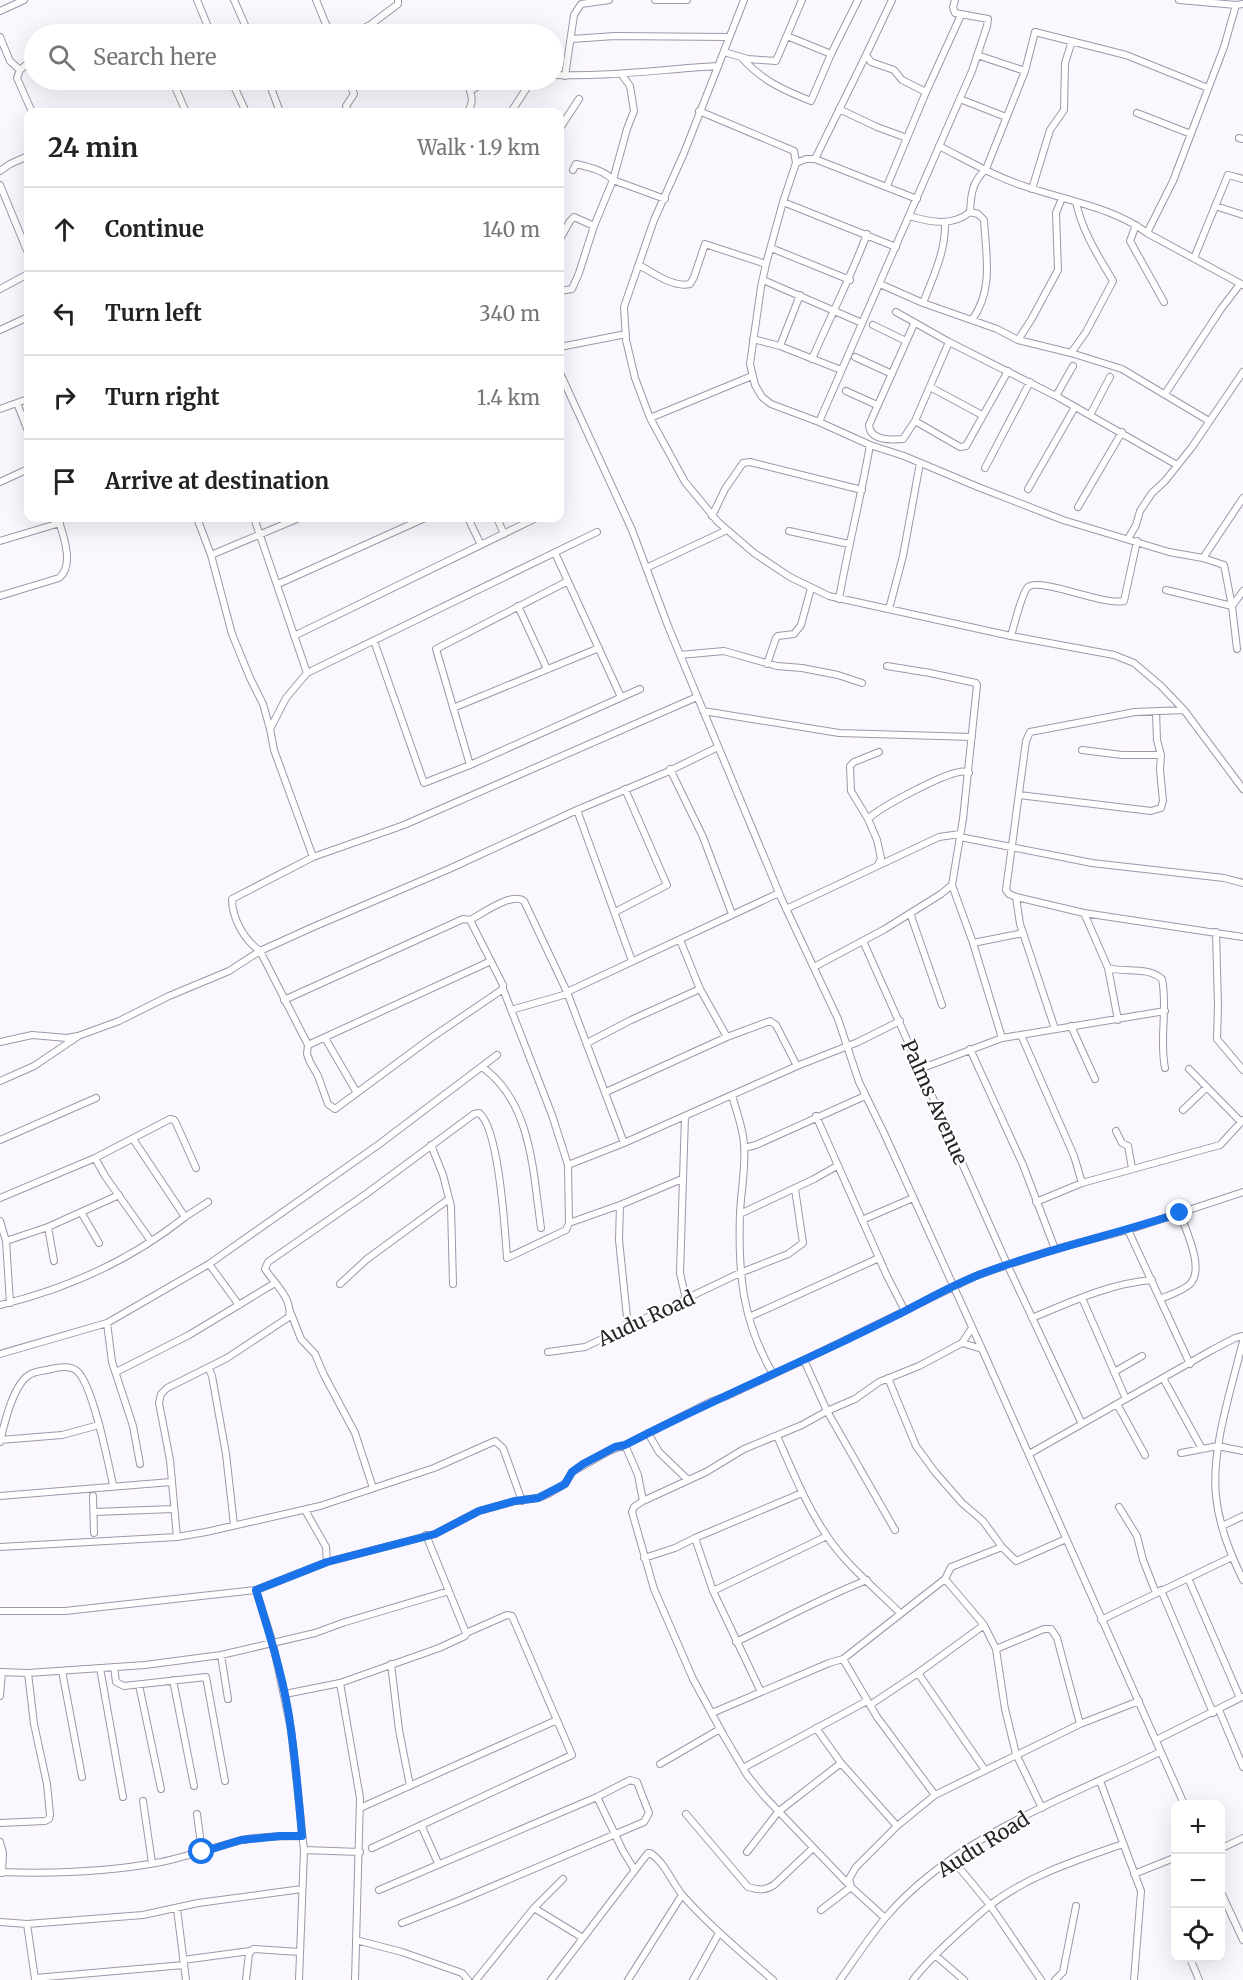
<!DOCTYPE html>
<html lang="en">
<head>
<meta charset="utf-8">
<style>
	body { margin:0; font-family:Merriweather,serif; background:#f2f2f2; color:#222 }
	.controls { position:absolute; right:18px; bottom:18px; display:grid; overflow:hidden; border-radius:12px; box-shadow:0 6px 24px #0002 }
	.controls button { width:54px; height:54px; display:grid; place-items:center; padding:0; border:0; border-bottom:2px solid #e0e0e0; background:#fff; color:#222; font:30px sans-serif }
	.stop { position:absolute; width:18px; height:18px; margin:-14px; border:4px solid #1a73e8; border-radius:50%; background:#fff }
	.stop.end { background:#1a73e8; border-color:#fff; box-shadow:0 2px 6px #0008 }
	.list { margin:0; padding:0; list-style:none }
	h2 { display:flex; justify-content:space-between; align-items:center; height:78px; margin:0; padding:0 24px; font-size:26px }
	h2 small { font-size:20px; font-weight:400; color:#767676 }
	.list li { display:grid; grid-template-columns:39px 1fr auto; gap:18px; align-items:center; box-sizing:border-box; height:84px; padding:0 24px; border-top:2px solid #e0e0e0 }
	.list b { display:block; font-size:22px; white-space:nowrap }
	.list em { font-size:20px; font-style:normal; color:#767676 }
	.icon { flex:none; width:33px; height:33px; fill:none; stroke:currentColor; stroke-width:2; stroke-linecap:round; stroke-linejoin:round }
	.map { position:relative; flex:none; width:1243px; height:1980px; overflow:hidden }
	.search { position:absolute; background:#fff; box-shadow:0 6px 24px #0002; left:24px; top:24px; width:540px; height:66px; display:flex; align-items:center; gap:15px; box-sizing:border-box; padding:0 21px; border-radius:33px; color:#767676; font-size:22px }
	.panel { position:absolute; background:#fff; box-shadow:0 6px 24px #0002; left:24px; top:108px; width:540px; height:414px; border-radius:12px }
	.map>svg:first-child { display:block }
</style>
</head>
<body>
<div class="map">
<svg width="1243" height="1980" viewBox="0 0 1243 1980">
	<rect width="100%" height="100%" fill="#faf7fe"/>
	<g fill="none" stroke-linecap="round" stroke-linejoin="round">
		<!-- minor casing -->
		<g stroke="#9f97a8" stroke-width="8">
			<path id="minor" d="M 197,0 L 211,34
				M 234,0 L 249,34
				M 316,0 L 330,34
				M 655,0 L 687,0
				M 744,0 L 684,153 L 654,220 L 624,307 L 626,340 L 635,378 L 650,418 L 685,482 L 718,522 L 754,553 L 790,577 L 829,596 L 1011,636 L 1114,655 L 1134,663 L 1161,686 L 1184,710 L 1243,789
				M 892,0 L 866,55 L 871,62 L 894,70 L 902,80 L 926,92 L 961,15
				M 1179,0 L 1236,5
				M 0,11 L 24,0
				M 91,34 L 97,32 L 107,32 L 109,34
				M 352,34 L 370,25 L 398,4 L 398,0
				M 787,36 L 831,54
				M 0,37 L 10,61 L 20,70
				M 571,39 L 615,36 L 729,37
				M 724,52 L 748,59 L 776,61 L 802,0
				M 977,55 L 1025,71
				M 741,57 C 761,80 783,90 811,101 L 831,54 L 858,0
				M 554,75 C 609,77 663,69 718,66
				M 565,76 L 574,15 L 581,4 L 609,0
				M 172,80 L 186,112
				M 231,80 L 246,112
				M 268,80 L 280,112
				M 348,80 L 354,94 L 346,106 L 349,112
				M 960,99 L 1006,117
				M 839,109 L 877,127 L 907,138
				M 699,111 L 794,151 L 796,163
				M 32,112 L 17,78 L 20,70 L 34,58
				M 467,112 C 472,107 473,98 470,91 L 488,80
				M 511,112 L 532,80
				M 1137,113 L 1191,134
				M 560,128 L 579,99
				M 1239,138 L 1243,139
				M 939,146 C 967,160 997,178 1027,187 C 1065,200 1115,208 1147,233 L 1243,285
				M 815,159 L 866,55
				M 573,170 L 576,164 C 589,167 603,170 613,180 L 665,199
				M 0,171 L 10,164 L 28,156
				M 0,185 L 28,253
				M 887,186 L 926,92
				M 1032,189 L 1050,130 L 1064,110 L 1065,63 L 1072,41
				M 783,202 L 796,163 L 806,159 L 815,159 L 917,199
				M 1215,206 L 1243,215
				M 909,216 C 930,222 952,227 970,212
				M 1136,225 L 1130,241 L 1164,302
				M 1147,233 L 1173,181 L 1224,47 L 1236,5 L 1243,4
				M 560,239 L 570,221 L 574,217 L 594,226
				M 771,248 L 850,280
				M 1194,258 L 1228,175 L 1243,179
				M 766,264 L 761,287 L 750,364 L 755,385 L 762,397 L 771,404 L 819,422 L 870,445 L 904,456 L 978,487 L 1063,520 L 1169,552 L 1203,558 L 1224,565 L 1232,606 L 1237,649
				M 639,265 C 654,273 673,288 690,284 L 694,277 L 705,244 L 766,264 L 783,202 L 896,247
				M 763,280 L 862,323
				M 880,284 L 923,303 L 997,329 L 1018,340 L 1071,353 L 1122,369 L 1209,421
				M 0,289 L 28,274
				M 560,291 L 572,289 L 579,273 L 594,226 L 613,180 L 627,129 L 634,111 L 630,86 L 622,75
				M 923,303 C 933,277 946,251 945,222
				M 896,312 L 949,342 L 1056,396 L 1177,465
				M 972,320 C 994,289 986,256 984,220 L 978,214 L 970,212 C 971,194 972,182 986,169 L 1025,71 L 1035,32 L 1126,55 L 1208,88
				M 914,324 L 869,425 C 870,441 891,440 903,439 L 915,421 L 949,342
				M 873,325 L 906,341
				M 0,330 L 28,317
				M 753,339 L 780,346 L 841,370
				M 1018,340 L 1031,320 L 1058,270 L 1056,213 L 1062,198
				M 780,346 L 800,295
				M 560,347 L 626,334
				M 1071,353 L 1086,332 L 1113,281 C 1098,256 1082,231 1076,202
				M 855,357 L 892,374
				M 812,359 C 830,317 851,277 867,234
				M 560,373 L 632,530 L 668,626 L 782,900 L 838,1019 L 859,1082 L 884,1133 L 982,1349 L 1184,1804
				M 930,387 L 982,415
				M 846,391 L 877,405
				M 1165,394 L 1221,309 L 1240,284
				M 1056,396 L 1073,366
				M 17,403 L 28,431
				M 0,409 L 28,399
				M 1090,415 L 1110,377
				M 650,418 L 752,376
				M 915,421 L 960,447 L 966,446 L 1008,371
				M 819,422 L 972,71 L 987,26 L 988,19 L 955,13 L 953,7 L 955,0
				M 985,468 L 1030,382
				M 0,482 L 28,469
				M 1028,489 L 1075,407
				M 1078,507 L 1122,432
				M 712,516 L 725,489 L 743,463 L 750,462 L 862,490
				M 197,518 L 211,555 L 232,634 L 250,678 L 263,704 L 270,729
				M 254,518 L 307,673
				M 468,518 L 481,545
				M 497,518 L 504,534
				M 789,531 L 849,544
				M 1128,539 L 1136,525 L 1140,511 L 1152,493 L 1165,481 L 1192,447 L 1243,372
				M 0,541 L 60,523
				M 555,553 L 621,697
				M 211,555 L 299,518
				M 1203,558 L 1243,498
				M 646,568 L 727,530
				M 278,584 L 425,518
				M 1166,590 L 1232,606 L 1243,591
				M 0,596 L 59,578 C 75,565 63,535 58,518
				M 839,599 C 848,547 861,497 870,445
				M 518,606 L 547,669
				M 889,609 L 903,556 L 920,463
				M 294,636 L 534,519 L 534,518
				M 1011,636 C 1014,626 1022,592 1028,587 C 1040,577 1104,606 1124,601 L 1137,541
				M 374,641 L 424,783 L 470,765 L 640,689
				M 680,655 L 724,651 L 777,666 L 802,668 L 838,675 L 862,683
				M 767,664 L 776,638 L 778,636 L 794,634 L 801,625 L 811,588
				M 453,708 L 599,648
				M 1184,710 L 1135,712 L 1030,732 L 1026,741 L 1006,890 L 1009,894 L 1016,897 L 1084,913 L 1243,937
				M 703,711 L 839,733 L 972,737
				M 1082,750 L 1122,755 L 1161,755
				M 470,765 L 436,649 L 568,581
				M 670,769 L 703,837 L 732,914
				M 1019,795 L 1151,811 L 1161,808 L 1163,801 L 1160,770 L 1161,755 L 1157,740 L 1156,711
				M 577,810 L 632,961
				M 868,819 C 880,807 943,774 960,772 C 962,771 967,772 969,773
				M 960,837 L 1092,863 L 1224,878 L 1243,883
				M 313,857 L 274,750 L 270,729 L 286,698 L 307,673 L 597,532
				M 878,865 L 881,858 L 877,840 L 868,819 L 851,791 L 850,766 L 854,762 L 879,752
				M 952,885 L 973,943 L 1002,1038
				M 1016,897 L 1020,924 L 1055,1029
				M 786,909 L 939,837 L 960,834
				M 615,912 L 667,885 L 625,789
				M 910,913 L 942,1005
				M 1084,913 L 1108,968 C 1126,973 1147,966 1162,979 C 1168,1009 1159,1039 1165,1068
				M 470,920 C 483,913 512,892 524,901 L 567,992 L 624,1143
				M 1216,932 L 1218,1006 L 1217,1039 L 1243,1070
				M 680,940 L 700,989
				M 863,941 L 1007,1264 L 1082,1424
				M 973,943 L 1023,933
				M 814,967 L 885,929 L 941,894 L 952,885 L 963,819 L 977,685 L 976,683 L 930,673 L 887,666
				M 1108,968 L 1118,1020
				M 503,989 L 431,1038 L 335,1109 L 328,1104 L 318,1076 L 310,1062 L 307,1054 L 308,1045 L 260,951 C 244,940 232,918 232,899 L 313,857 L 404,825 L 697,697
				M 567,992 L 779,893
				M 511,1010 L 567,994
				M 1071,1026 L 1095,1079
				M 1021,1035 L 1074,1156 L 1082,1183
				M 325,1038 L 357,1093
				M 0,1042 L 32,1035 L 67,1038 L 78,1036 L 119,1021 L 169,996 L 229,971 L 260,951 L 313,927 L 449,869 L 577,810 L 667,772 L 718,747
				M 587,1043 L 631,1020 L 700,989 L 727,1037
				M 308,1045 L 491,961
				M 970,1049 L 1023,1165 L 1055,1249
				M 482,1067 C 532,1102 533,1173 541,1228
				M 920,1069 L 1002,1038 L 1165,1011
				M 1189,1069 L 1241,1122
				M 0,1081 L 34,1066 L 77,1037
				M 606,1092 L 727,1037 L 770,1021 L 776,1025 L 797,1066
				M 732,1095 C 736,1111 743,1127 744,1144 C 746,1167 741,1191 740,1213 C 738,1273 742,1321 773,1374
				M 1183,1110 L 1207,1087
				M 685,1116 L 680,1273 L 686,1299
				M 816,1116 L 887,1276 L 905,1311
				M 1116,1131 L 1122,1143 L 1128,1146 L 1132,1168
				M 0,1140 L 96,1098
				M 431,1145 L 443,1175 L 451,1206 L 453,1284
				M 744,1148 L 756,1145 L 865,1096
				M 95,1158 L 105,1176 L 151,1241
				M 568,1165 L 624,1143 L 797,1066 L 858,1042 L 900,1021
				M 0,1198 L 95,1158 L 170,1119 L 174,1120 L 176,1123 L 196,1168
				M 1036,1202 L 1082,1183 L 1220,1145 L 1243,1120
				M 620,1205 L 619,1240 L 628,1327
				M 81,1212 L 99,1243
				M 740,1214 L 814,1179 L 837,1166
				M 185,1217 L 208,1202
				M 862,1220 L 913,1198
				M 0,1221 L 6,1241 L 10,1303
				M 569,1223 L 620,1205 L 682,1179
				M 48,1227 L 54,1261
				M 1128,1230 L 1190,1364
				M 6,1241 L 48,1227 L 119,1195
				M 209,1264 L 239,1305
				M 340,1284 L 367,1259 L 449,1199
				M 1082,1298 L 1126,1399
				M 1160,1299 C 1169,1295 1183,1291 1190,1284 C 1205,1269 1186,1231 1180,1213
				M 0,1305 C 66,1289 131,1260 185,1217 L 133,1139
				M 290,1311 L 301,1339 L 315,1354 L 324,1375 L 355,1433 L 373,1488
				M 749,1317 L 879,1258
				M 1032,1318 C 1070,1302 1111,1283 1152,1280
				M 107,1323 L 112,1362 L 133,1426 L 140,1464
				M 1243,1341 C 1232,1387 1211,1448 1216,1496 C 1219,1526 1230,1553 1243,1580
				M 962,1343 L 982,1349
				M 548,1352 L 585,1347 L 740,1273 L 788,1254 L 803,1243 L 795,1189
				M 0,1354 L 107,1323 L 209,1264 L 378,1145 L 497,1055
				M 804,1360 L 827,1411 L 802,1425 L 744,1449 L 706,1472 L 643,1501 L 634,1507 L 632,1512 L 654,1589 L 693,1679 L 724,1736 L 747,1775 L 764,1796 L 851,1887 L 821,1910
				M 209,1369 L 212,1376 L 226,1454 L 234,1525
				M 116,1372 L 189,1335 L 275,1283
				M 1114,1372 L 1142,1356
				M 888,1378 L 916,1446 L 935,1472 L 962,1503 L 983,1521 L 1002,1547 L 1016,1561 L 1066,1539
				M 1163,1378 L 1202,1449
				M 1117,1404 L 1145,1455
				M 648,1433 L 659,1452 L 688,1480
				M 777,1436 C 792,1470 806,1505 827,1536 C 846,1565 876,1589 900,1613
				M 0,1440 L 62,1435 L 99,1425
				M 0,1442 C 4,1424 13,1385 29,1375 C 35,1371 43,1371 51,1369 C 59,1367 70,1365 77,1371 C 93,1385 108,1462 113,1485
				M 625,1445 L 638,1475 L 643,1501
				M 1181,1453 L 1218,1446 L 1243,1451
				M 1029,1454 L 1212,1350 L 1235,1338 L 1243,1336
				M 0,1496 L 171,1482
				M 93,1496 L 94,1533
				M 1119,1507 L 1137,1536 L 1143,1560 L 1156,1593
				M 305,1510 L 326,1547 L 327,1562
				M 94,1512 L 173,1509
				M 1222,1526 L 1243,1516
				M 895,1530 L 827,1411 L 855,1399 L 879,1382 L 919,1366 L 962,1343 L 972,1328
				M 177,1537 L 170,1460 L 159,1403 L 161,1394 L 167,1388 L 227,1358 L 289,1317 C 293,1299 274,1283 265,1269 L 268,1262 L 366,1194 L 474,1114 L 479,1113 C 499,1128 505,1230 507,1258 L 566,1230 L 569,1223 L 568,1165 L 552,1115 L 503,989 L 503,985 L 470,920 L 463,919 L 284,1000
				M 695,1538 L 713,1591 L 761,1692
				M 0,1547 L 177,1537 L 206,1532 L 320,1506 L 434,1468 L 495,1441 L 503,1448 L 522,1501
				M 644,1558 L 675,1548 L 695,1538 L 802,1493
				M 1188,1578 L 1240,1698
				M 945,1579 L 984,1625 L 996,1649 L 1005,1709 L 1016,1754 L 1042,1808
				M 256,1590 L 273,1644 L 291,1729 L 304,1850 L 299,1980
				M 1161,1590 L 1213,1713
				M 713,1591 L 827,1536
				M 0,1611 L 65,1611 L 256,1590 L 327,1562 L 435,1534 L 479,1511 L 515,1501 L 538,1498 L 548,1494 L 565,1484 L 572,1472 L 609,1451 L 625,1445 L 710,1402 L 727,1396 L 804,1360 L 978,1275 L 1055,1249 L 1128,1230 L 1243,1192
				M 1101,1620 L 1232,1557
				M 736,1642 C 780,1621 821,1598 867,1580
				M 996,1649 L 1044,1629 L 1051,1629 L 1057,1638 L 1080,1724
				M 221,1655 L 228,1699
				M 843,1659 L 877,1717 L 935,1795
				M 391,1664 L 399,1730 L 410,1786
				M 114,1667 L 116,1682 L 124,1686 L 206,1677 L 225,1781
				M 100,1668 L 123,1797
				M 62,1671 L 82,1777
				M 0,1672 L 28,1673 L 145,1665 L 221,1655 L 315,1633 L 345,1622 L 449,1591
				M 918,1673 L 985,1770
				M 173,1680 L 194,1786
				M 340,1683 L 360,1798 L 355,1980
				M 139,1685 L 161,1789
				M 285,1694 L 340,1683 L 439,1648 L 465,1636 L 466,1633 L 426,1535
				M 0,1696 L 2,1672
				M 870,1705 L 918,1673 L 984,1625
				M 1219,1710 L 1243,1767
				M 712,1713 L 829,1663 L 843,1659 L 945,1579 L 951,1567 L 1002,1547
				M 816,1728 L 841,1763 L 897,1826
				M 1156,1740 L 1242,1697
				M 660,1764 L 720,1729
				M 743,1768 L 867,1701
				M 1100,1781 L 1141,1891 L 1134,1980
				M 597,1797 L 623,1851 L 634,1869
				M 143,1801 L 152,1863
				M 360,1808 L 557,1720
				M 197,1814 L 202,1852
				M 686,1814 L 748,1887 C 759,1890 764,1891 774,1885 L 813,1848
				M 0,1823 L 45,1821 L 49,1819 L 50,1815 L 47,1784 L 34,1724 L 28,1673
				M 421,1825 L 438,1863
				M 0,1842 L 3,1853 L 2,1873
				M 372,1848 L 572,1755 L 512,1616 L 507,1615 L 466,1633
				M 1220,1849 L 1243,1838
				M 304,1850 L 360,1852
				M 747,1852 L 778,1812 L 841,1763
				M 952,1859 L 990,1905 L 1041,1980
				M 0,1872 C 54,1874 108,1872 161,1862 C 189,1856 215,1847 242,1840 C 261,1836 282,1836 302,1836
				M 1134,1874 L 1174,1858
				M 379,1890 L 597,1797 L 630,1780 L 637,1782 L 649,1813 L 644,1822 L 458,1901 L 402,1923
				M 1220,1890 L 1243,1940
				M 534,1908 L 583,1938
				M 177,1909 L 186,1980
				M 885,1918 L 851,1887 L 849,1879 L 856,1867 L 897,1826 L 935,1795 L 1080,1724 L 1139,1701
				M 0,1922 L 27,1924 L 143,1915 L 198,1903 L 302,1889
				M 27,1924 L 35,1979
				M 356,1940 L 402,1952 L 462,1973 L 468,1980
				M 935,1955 L 964,1980
				M 1190,1958 L 1199,1980
				M 183,1960 L 250,1951
				M 35,1978 L 184,1965
				M 246,1980 L 249,1954 L 253,1949 L 300,1952
				M 476,1980 L 534,1908 L 563,1879
				M 551,1980 L 648,1853 L 650,1853 C 666,1863 672,1884 684,1897 C 711,1927 742,1953 773,1980
				M 628,1980 L 682,1895
				M 693,1980 L 719,1933
				M 840,1980 C 855,1959 869,1937 886,1917 C 955,1836 1067,1798 1160,1752
				M 913,1980 C 925,1964 940,1950 954,1937 C 966,1926 977,1916 989,1906 C 1027,1876 1077,1860 1123,1844
				M 1055,1980 L 1063,1972 L 1076,1906"/>
		</g>
		<!-- minor -->
		<use href="#minor" stroke="#fff" stroke-width="6"/>
	</g>
	<g fill="none" stroke-linecap="round" stroke-linejoin="round">
		<!-- route -->
		<path stroke="#1a73e8" stroke-width="8" d="M 202,1852 L 241,1840 L 280,1836 L 302,1836 C 299,1800 296,1765 291,1730 C 285,1682 270,1636 256,1590 L 327,1562 L 435,1534 L 479,1511 L 515,1501 L 538,1498 L 565,1484 L 572,1472 L 583,1464 L 615,1447 L 625,1445 C 696,1408 770,1376 842,1342 C 864,1331 886,1321 907,1310 C 932,1297 955,1284 981,1274 C 1046,1249 1114,1235 1180,1213"/>
	</g>
	<g text-anchor="middle" dominant-baseline="central" stroke-width="4.5" stroke-linejoin="round" paint-order="stroke">
		<!-- street labels -->
		<g font-size="20" fill="#27242a" stroke="#fff">
			<text transform="translate(935 1102) rotate(66)">Palms Avenue</text>
			<text transform="translate(646 1318) rotate(-25)">Audu Road</text>
			<text transform="translate(983 1844) rotate(-32)">Audu Road</text>
		</g>
	</g>
</svg>
<div class="controls">
<button>+</button>
<button>−</button>
<button><svg class="icon" aria-label="locate" viewBox="0 0 24 24"><circle cx="12" cy="12" r="6"/><path d="M12 2v4M12 18v4M2 12h4M18 12h4"/></svg></button>
</div>
<div class="stop" style="left:202px;top:1852px"></div>
<div class="stop end" style="left:1180px;top:1213px"></div>
<div class="search"><svg class="icon" aria-label="search" viewBox="0 0 24 24"><circle cx="10" cy="10" r="6"/><path d="M15 15l6 6"/></svg>Search here</div>
<section class="panel">
<h2>24 min<small>Walk · 1.9 km</small></h2>
<ul class="list">
<li><svg class="icon" aria-label="ahead" viewBox="0 0 24 24"><path d="M12 20V5M6 11l6-6 6 6"/></svg><div><b>Continue</b></div><em>140 m</em></li>
<li><svg class="icon" aria-label="left" viewBox="0 0 24 24"><path d="M17 20v-9H6M10 6l-5 5 5 5"/></svg><div><b>Turn left</b></div><em>340 m</em></li>
<li><svg class="icon" aria-label="right" viewBox="0 0 24 24"><path d="M7 20v-9h11M14 6l5 5-5 5"/></svg><div><b>Turn right</b></div><em>1.4 km</em></li>
<li><svg class="icon" aria-label="arrive" viewBox="0 0 24 24"><path d="M6 21V4h12l-3 4 3 4H6"/></svg><div><b>Arrive at destination</b></div></li>
</ul>
</section>
</div>
</body>
</html>
